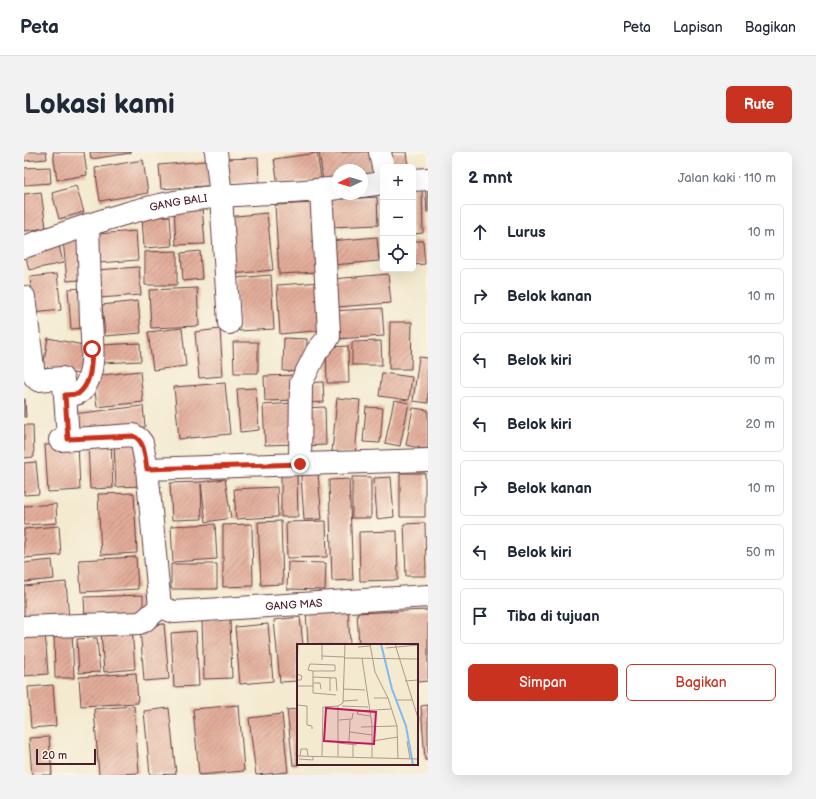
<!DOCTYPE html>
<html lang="id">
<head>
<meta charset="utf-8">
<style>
	body { margin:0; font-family:"Balsamiq Sans",sans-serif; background:#f2f2f3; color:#1f2937 }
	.controls { position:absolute; right:12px; top:12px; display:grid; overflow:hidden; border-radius:6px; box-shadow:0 4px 16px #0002 }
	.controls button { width:36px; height:36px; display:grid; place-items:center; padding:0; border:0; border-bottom:1px solid #e0e1e3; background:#fff; color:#1f2937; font:20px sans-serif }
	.compass { position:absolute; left:308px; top:12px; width:36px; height:36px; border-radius:50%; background:#fff; box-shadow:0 4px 16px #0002; rotate:266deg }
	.scale { position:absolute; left:12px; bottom:10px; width:60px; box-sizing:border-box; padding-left:4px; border:2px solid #4a1f2b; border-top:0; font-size:11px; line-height:14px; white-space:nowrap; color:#4a1f2b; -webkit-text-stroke:3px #fcf5e5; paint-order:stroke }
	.stop { position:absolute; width:12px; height:12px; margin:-9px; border:3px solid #c8321e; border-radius:50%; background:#fff }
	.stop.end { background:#c8321e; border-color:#fff; box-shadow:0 1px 4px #0008 }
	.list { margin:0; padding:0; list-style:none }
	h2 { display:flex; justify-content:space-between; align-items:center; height:52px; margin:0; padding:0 16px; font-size:17px }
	h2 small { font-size:13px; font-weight:400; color:#747a83 }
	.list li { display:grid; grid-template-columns:26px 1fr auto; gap:12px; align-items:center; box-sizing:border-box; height:56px; margin:0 8px 8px; padding:0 8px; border:1px solid #e0e1e3; border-radius:6px }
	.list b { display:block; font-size:15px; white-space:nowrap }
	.list em { font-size:13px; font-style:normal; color:#747a83 }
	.actions { display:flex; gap:8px; padding:12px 16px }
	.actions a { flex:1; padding:9px 0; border:1px solid #c8321e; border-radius:6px; text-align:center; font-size:14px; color:#c8321e }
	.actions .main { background:#c8321e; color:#fff }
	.icon { flex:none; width:22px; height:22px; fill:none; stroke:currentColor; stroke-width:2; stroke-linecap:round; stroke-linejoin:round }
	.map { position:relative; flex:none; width:404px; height:623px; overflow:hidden; border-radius:6px }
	header { display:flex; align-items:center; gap:24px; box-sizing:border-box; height:56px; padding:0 20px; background:#fff; border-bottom:1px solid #e0e1e3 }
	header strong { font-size:19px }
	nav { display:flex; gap:22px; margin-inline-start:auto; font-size:14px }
	.intro { display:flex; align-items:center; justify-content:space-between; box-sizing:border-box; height:96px; padding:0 24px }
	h1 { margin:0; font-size:28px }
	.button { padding:10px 18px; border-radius:6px; background:#c8321e; color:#fff; font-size:14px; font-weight:700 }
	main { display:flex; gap:24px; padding:0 24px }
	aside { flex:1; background:#fff; border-radius:6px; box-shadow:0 4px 16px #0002 }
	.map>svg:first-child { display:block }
</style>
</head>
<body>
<header>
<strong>Peta</strong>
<nav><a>Peta</a><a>Lapisan</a><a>Bagikan</a></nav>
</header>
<div class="intro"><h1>Lokasi kami</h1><a class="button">Rute</a></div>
<main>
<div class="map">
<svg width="404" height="623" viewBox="0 0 404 623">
	<defs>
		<pattern id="building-hatch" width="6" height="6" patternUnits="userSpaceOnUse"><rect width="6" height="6" fill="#e2ac99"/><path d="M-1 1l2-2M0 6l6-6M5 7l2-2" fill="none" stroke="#b98b7d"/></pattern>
	</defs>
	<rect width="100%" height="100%" fill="#fcf5e5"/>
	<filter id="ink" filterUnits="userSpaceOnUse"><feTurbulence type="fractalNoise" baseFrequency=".025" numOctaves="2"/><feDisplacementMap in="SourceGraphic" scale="8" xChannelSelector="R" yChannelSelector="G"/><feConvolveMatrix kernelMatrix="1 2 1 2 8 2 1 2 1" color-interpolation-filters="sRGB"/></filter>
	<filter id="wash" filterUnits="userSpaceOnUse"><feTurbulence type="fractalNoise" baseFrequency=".012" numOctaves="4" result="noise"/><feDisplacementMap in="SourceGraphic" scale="16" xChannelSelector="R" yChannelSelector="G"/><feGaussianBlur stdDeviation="0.9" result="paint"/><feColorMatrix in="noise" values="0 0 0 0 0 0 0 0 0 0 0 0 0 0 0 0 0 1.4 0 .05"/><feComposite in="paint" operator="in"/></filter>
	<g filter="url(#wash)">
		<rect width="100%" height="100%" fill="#f3ead0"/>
		<g id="blocks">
			<!-- building -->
			<path fill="url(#building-hatch)" d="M 0,0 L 22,0 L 23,7 L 0,9 Z
				M 29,0 L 60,0 L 63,23 L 33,28 Z
				M 66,0 L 106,0 L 107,1 L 67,7 Z
				M 295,0 L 353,0 L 356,22 L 338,24 L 338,18 L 314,18 L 314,27 L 299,28 Z
				M 366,0 L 382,0 L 384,15 L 368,15 Z
				M 293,1 L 297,26 L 254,33 L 250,7 Z
				M 234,6 L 235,31 L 199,32 L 198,7 Z
				M 119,8 L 124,41 L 76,49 L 71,16 Z
				M 192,8 L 194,33 L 137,37 L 135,13 Z
				M 26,15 L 27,31 L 0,33 L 0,16 Z
				M 401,31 L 404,31 L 404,60 L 403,60 Z
				M 52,34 L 60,60 L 35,67 L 28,41 Z
				M 398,35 L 399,81 L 389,82 L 389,36 Z
				M 17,40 L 22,76 L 0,79 L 0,42 Z
				M 353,45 L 354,73 L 306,75 L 305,48 Z
				M 291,51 L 295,120 L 255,122 L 251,53 Z
				M 178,53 L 181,92 L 152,93 L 150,55 Z
				M 243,61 L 249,118 L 208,122 L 202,65 Z
				M 146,64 L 148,94 L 120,96 L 118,65 Z
				M 112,79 L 114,108 L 75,111 L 73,82 Z
				M 353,85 L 355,109 L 309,113 L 306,89 Z
				M 61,86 L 65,127 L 43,129 L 39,87 Z
				M 389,89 L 399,89 L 401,112 L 389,113 Z
				M 35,93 L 39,111 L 5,118 L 1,100 Z
				M 153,99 L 153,133 L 121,133 L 121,100 Z
				M 176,99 L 178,127 L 159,129 L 157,101 Z
				M 115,115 L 117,143 L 75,146 L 72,118 Z
				M 33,122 L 37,158 L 10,161 L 6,125 Z
				M 364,122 L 367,151 L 312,155 L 309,127 Z
				M 247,123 L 250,177 L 215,179 L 212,126 Z
				M 298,130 L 301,178 L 256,182 L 253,133 Z
				M 62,136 L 65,176 L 47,177 L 44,137 Z
				M 173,136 L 175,174 L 127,176 L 125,138 Z
				M 114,149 L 117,181 L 81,184 L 78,153 Z
				M 358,156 L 360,184 L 311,187 L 310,159 Z
				M 366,170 L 388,170 L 387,217 L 365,217 Z
				M 158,176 L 162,214 L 129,218 L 124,180 Z
				M 196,177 L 199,224 L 175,226 L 171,180 Z
				M 24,186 L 64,194 L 59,223 L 19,215 Z
				M 260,186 L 283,187 L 282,220 L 259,219 Z
				M 357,189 L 358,213 L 328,213 L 328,190 Z
				M 209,190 L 234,190 L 234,221 L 210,221 Z
				M 116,191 L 117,209 L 79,211 L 78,193 Z
				M 324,194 L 325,231 L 303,231 L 302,195 Z
				M 395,205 L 404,206 L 404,251 L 389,249 Z
				M 116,219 L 119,250 L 73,255 L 69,224 Z
				M 358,221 L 388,225 L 385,248 L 355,244 Z
				M 273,223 L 274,248 L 241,249 L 240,224 Z
				M 299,230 L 300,250 L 280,251 L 279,231 Z
				M 201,231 L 206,282 L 155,287 L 150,235 Z
				M 232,236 L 235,278 L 216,280 L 213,237 Z
				M 313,246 L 336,248 L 331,302 L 308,300 Z
				M 0,247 L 1,247 L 2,265 L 0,265 Z
				M 370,248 L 385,251 L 376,294 L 361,291 Z
				M 271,251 L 273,292 L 241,293 L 239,253 Z
				M 119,254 L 121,275 L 49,282 L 48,262 Z
				M 301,255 L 302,293 L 280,294 L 278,256 Z
				M 342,255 L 359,256 L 356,291 L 339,290 Z
				M 389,256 L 404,258 L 404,298 L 382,293 Z
				M 0,273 L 9,273 L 10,305 L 0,306 Z
				M 87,289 L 89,336 L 66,337 L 64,290 Z
				M 54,291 L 56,338 L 24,340 L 21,293 Z
				M 116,291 L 119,334 L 92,335 L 90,292 Z
				M 12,310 L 15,342 L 0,343 L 0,311 Z
				M 376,321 L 401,321 L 401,365 L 376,365 Z
				M 294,322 L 298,367 L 280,368 L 277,324 Z
				M 257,323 L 273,323 L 274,365 L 257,365 Z
				M 328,325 L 347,325 L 347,366 L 328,366 Z
				M 367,325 L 370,365 L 353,367 L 350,326 Z
				M 201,327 L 207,366 L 182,370 L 177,332 L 178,367 L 148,368 L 146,331 L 177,330 Z
				M 325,327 L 329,428 L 308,429 L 305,328 Z
				M 253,335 L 254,365 L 212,367 L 210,337 Z
				M 110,341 L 113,401 L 77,403 L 74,342 Z
				M 32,352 L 33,371 L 0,373 L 0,354 Z
				M 257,369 L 259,432 L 237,433 L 234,370 Z
				M 302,369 L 303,405 L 263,406 L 262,370 Z
				M 401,371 L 402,424 L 382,424 L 380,372 Z
				M 191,372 L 193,407 L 149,410 L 147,374 Z
				M 228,372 L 229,434 L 199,435 L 199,373 Z
				M 35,374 L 37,403 L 0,406 L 0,377 Z
				M 373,379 L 374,428 L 336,429 L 335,380 Z
				M 112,405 L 114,437 L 57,440 L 55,408 Z
				M 28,408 L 30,427 L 0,430 L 0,411 Z
				M 264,410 L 302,411 L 301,438 L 263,437 Z
				M 147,412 L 193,412 L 193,437 L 147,437 Z
				M 42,430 L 45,467 L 0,471 L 0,434 Z
				M 119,443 L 119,466 L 61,467 L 60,445 Z
				M 324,456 L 326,493 L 284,493 L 282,458 Z
				M 404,458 L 404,529 L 393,530 L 393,493 L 335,493 L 333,461 Z
				M 276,465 L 279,493 L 274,493 L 274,529 L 256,530 L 250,468 Z
				M 206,467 L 208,526 L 180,527 L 178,468 Z
				M 140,472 L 145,527 L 120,529 L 116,474 Z
				M 244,472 L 249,529 L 216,532 L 211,475 Z
				M 108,476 L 111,517 L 80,520 L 77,479 Z
				M 30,478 L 48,478 L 50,526 L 31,526 Z
				M 21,479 L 24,522 L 0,524 L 0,480 Z
				M 172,479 L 175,534 L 150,535 L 147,481 Z
				M 73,486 L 76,520 L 55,521 L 53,487 Z
				M 112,521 L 114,551 L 57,554 L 55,525 Z
				M 29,533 L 32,574 L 7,576 L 4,535 Z
				M 215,553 L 220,619 L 175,623 L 169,557 Z
				M 404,553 L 404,608 L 401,608 L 397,554 Z
				M 110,554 L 115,621 L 75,623 L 70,557 Z
				M 145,556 L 152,622 L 126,623 L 120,559 Z
				M 274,557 L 274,613 L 269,613 L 263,558 Z
				M 258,562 L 264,620 L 232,623 L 225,566 Z
				M 25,585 L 28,623 L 8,623 L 5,586 Z"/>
		</g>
	</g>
	<g filter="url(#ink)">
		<use href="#blocks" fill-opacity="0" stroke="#633d44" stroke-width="1"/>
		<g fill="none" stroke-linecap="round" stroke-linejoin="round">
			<!-- minor casing -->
			<g stroke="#633d44" stroke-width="24">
				<g id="minor">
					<path d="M 192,0 L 197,44 L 205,171"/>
					<path d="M 356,0 L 359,15"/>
					<path d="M 389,28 L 404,27"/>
					<path d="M 338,34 L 359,31"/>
					<path id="s1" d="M 0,95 C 56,76 113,54 172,47 C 219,40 267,42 314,36"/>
					<path d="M 0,145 L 10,224 L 14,228 L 38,226 L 39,228 L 41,243"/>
					<path d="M 44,287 L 41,243 C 54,243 59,241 64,228 C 71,211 68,188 67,169 C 66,137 65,105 64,73"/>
					<path d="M 36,288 L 109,283 L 115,287 L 118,291 L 123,317 L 136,455"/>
					<path d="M 276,312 L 277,231 L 293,199 L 305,185 L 305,180 L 297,39"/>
					<path d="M 123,317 L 404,308"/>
					<path id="s2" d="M 136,455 L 150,460 L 404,444"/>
					<path d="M 0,475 L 115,471 L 120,469 L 136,455"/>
				</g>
			</g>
			<!-- minor -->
			<use href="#minor" stroke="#fff" stroke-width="22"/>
		</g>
	</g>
	<g fill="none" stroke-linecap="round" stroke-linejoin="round" filter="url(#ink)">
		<!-- route -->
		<path stroke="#c8321e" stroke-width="5" d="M 68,197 C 67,213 68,231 54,242 L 41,243 L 44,287 L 109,284 C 121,288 121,306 123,317 L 276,312"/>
	</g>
	<g text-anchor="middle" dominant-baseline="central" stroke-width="3.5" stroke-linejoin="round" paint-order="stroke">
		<!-- street labels -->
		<g font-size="11" fill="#4a1f2b" stroke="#fcf5e5">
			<text stroke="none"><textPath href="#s1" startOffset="161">GANG BALI</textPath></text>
			<text stroke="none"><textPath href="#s2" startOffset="135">GANG MAS</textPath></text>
		</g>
	</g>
	<!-- overview -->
	<g transform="translate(273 492)">
		<rect width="121" height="121" fill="#f3ead0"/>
		<path fill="none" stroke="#7fbaf1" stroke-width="2" d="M 84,0 L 95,45 L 109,82 L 116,121"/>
		<path fill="none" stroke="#af998e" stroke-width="1" d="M 73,0 L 78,28 L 91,54 L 100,82 L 101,115M 98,0 L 121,74M 61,3 L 73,2M 89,4 L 121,1M 25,12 L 47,13M 47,14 L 121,15M 65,14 L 75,81 L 75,114M 25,16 L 25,0M 0,26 L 1,0M 16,27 L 11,26 L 13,20 L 38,21 L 38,27 L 16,27 L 16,49 L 39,51M 0,30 L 5,32 L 4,36 L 0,36M 16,33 L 39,34 L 40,47M 108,37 L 121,36M 16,39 L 23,39 L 24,45M 0,42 L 16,42M 46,45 L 68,46M 33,47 L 33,33M 77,54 L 91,54M 100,56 L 115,56M 46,57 L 61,56M 0,61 L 10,62 L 10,81 L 15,82 L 15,85M 41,62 L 46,59 L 48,0M 45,62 L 71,63M 60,70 L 61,67 L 94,65M 60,70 L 73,72M 42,76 L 55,75 L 56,69M 64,83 L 100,82M 53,88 L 75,91M 75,97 L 101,93M 110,97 L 113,115M 41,99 L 60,101M 52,99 L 53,76M 56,100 L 56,113M 0,112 L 121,115M 3,112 L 4,105 L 10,105 L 11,112M 25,112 L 26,63 L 41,62M 41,113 L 41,62M 2,115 L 16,116 L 16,112"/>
		<path fill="#c2185b" fill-opacity="0.15" stroke="#c2185b" stroke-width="2" d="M 29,64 L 79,68 L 77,100 L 27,97 Z"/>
		<rect width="121" height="121" fill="none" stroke="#4a1f2b" stroke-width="2"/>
	</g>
</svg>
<div class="controls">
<button>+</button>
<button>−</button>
<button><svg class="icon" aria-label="locate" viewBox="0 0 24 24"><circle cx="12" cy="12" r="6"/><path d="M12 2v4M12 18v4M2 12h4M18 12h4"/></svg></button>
</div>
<svg class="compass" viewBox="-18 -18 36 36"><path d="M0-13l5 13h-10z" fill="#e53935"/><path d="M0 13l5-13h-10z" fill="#747a83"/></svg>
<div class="scale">20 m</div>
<div class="stop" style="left:68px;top:197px"></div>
<div class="stop end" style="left:276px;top:312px"></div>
</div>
<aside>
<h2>2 mnt<small>Jalan kaki · 110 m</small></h2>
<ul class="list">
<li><svg class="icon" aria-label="ahead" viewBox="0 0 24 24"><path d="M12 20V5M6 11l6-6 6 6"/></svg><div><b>Lurus</b></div><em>10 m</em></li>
<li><svg class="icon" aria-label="right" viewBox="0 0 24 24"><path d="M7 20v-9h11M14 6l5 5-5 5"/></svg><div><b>Belok kanan</b></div><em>10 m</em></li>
<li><svg class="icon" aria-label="left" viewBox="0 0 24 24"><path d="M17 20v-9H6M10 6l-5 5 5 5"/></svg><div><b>Belok kiri</b></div><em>10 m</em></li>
<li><svg class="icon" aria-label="left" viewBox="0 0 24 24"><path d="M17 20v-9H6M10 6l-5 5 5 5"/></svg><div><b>Belok kiri</b></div><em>20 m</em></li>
<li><svg class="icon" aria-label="right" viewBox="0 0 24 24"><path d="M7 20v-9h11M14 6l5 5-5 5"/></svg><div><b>Belok kanan</b></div><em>10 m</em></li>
<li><svg class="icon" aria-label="left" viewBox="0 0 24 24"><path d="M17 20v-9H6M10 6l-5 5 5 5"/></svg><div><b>Belok kiri</b></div><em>50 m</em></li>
<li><svg class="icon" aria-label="arrive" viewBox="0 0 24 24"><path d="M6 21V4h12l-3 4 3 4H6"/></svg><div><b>Tiba di tujuan</b></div></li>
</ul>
<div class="actions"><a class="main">Simpan</a><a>Bagikan</a></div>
</aside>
</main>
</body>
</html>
